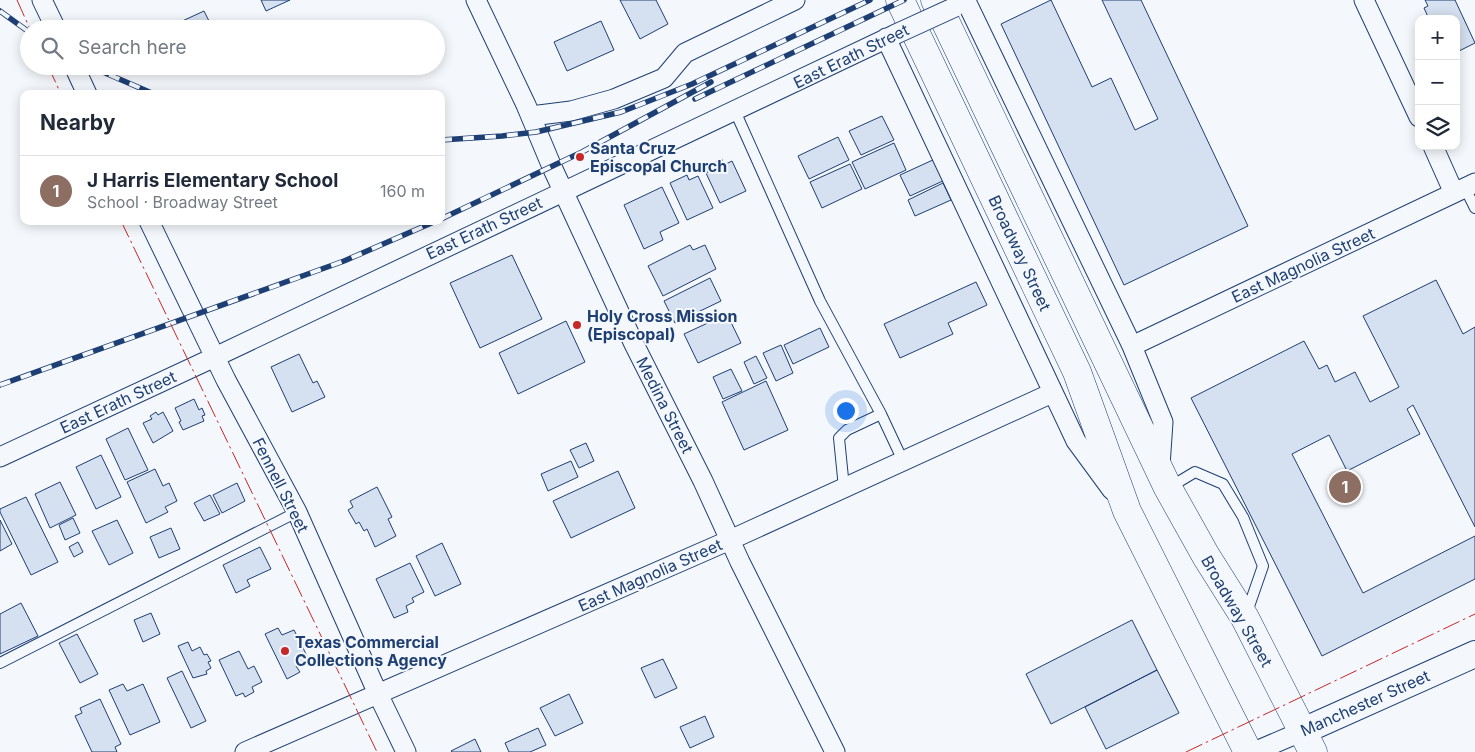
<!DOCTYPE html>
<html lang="en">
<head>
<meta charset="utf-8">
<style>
	body { margin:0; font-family:Inter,sans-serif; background:#f6f6f7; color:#1f2937 }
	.controls { position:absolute; right:15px; top:15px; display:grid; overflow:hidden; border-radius:10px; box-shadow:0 2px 12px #0003 }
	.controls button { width:45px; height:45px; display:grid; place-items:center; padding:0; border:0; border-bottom:1px solid #e0e1e3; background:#fff; color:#1f2937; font:25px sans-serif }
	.you { position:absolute; left:845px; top:410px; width:18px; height:18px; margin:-12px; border:4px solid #fff; border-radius:50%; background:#1a73e8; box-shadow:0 0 0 8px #1a73e833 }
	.badge { display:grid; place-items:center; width:32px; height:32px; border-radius:50%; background:#d93025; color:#fff; font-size:16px; font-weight:700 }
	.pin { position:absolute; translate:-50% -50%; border:2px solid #fff; box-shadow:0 1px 5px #0006 }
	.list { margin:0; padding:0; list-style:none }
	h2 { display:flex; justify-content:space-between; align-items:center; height:65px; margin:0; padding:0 20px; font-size:21px }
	h2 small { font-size:16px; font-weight:400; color:#747a83 }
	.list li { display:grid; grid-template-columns:32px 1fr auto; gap:15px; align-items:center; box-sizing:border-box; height:70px; padding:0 20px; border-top:1px solid #e0e1e3 }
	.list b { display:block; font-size:19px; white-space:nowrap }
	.list p { margin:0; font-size:16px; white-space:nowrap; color:#747a83 }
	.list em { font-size:16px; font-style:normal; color:#747a83 }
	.icon { flex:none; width:28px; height:28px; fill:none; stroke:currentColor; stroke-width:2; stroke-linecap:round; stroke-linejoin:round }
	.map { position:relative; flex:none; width:1475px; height:752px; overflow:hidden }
	.search { position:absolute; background:#fff; box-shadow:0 2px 12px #0003; left:20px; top:20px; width:425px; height:55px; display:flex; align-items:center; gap:12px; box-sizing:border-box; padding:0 18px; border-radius:28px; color:#747a83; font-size:19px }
	.panel { position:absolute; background:#fff; box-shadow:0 2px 12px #0003; left:20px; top:90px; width:425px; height:135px; border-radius:10px }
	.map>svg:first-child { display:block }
</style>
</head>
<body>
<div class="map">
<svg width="1475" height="752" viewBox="0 0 1475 752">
	<rect width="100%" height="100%" fill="#f4f7fb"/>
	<!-- building -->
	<path fill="#d5e0f0" stroke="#1d3f73" d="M 261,0 L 290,0 L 266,11 Z
		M 620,0 L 656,0 L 668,24 L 640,39 Z
		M 1051,0 L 1092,87 L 1111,78 L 1135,130 L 1158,119 L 1102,0 L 1141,0 L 1248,226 L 1124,285 L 1001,24 Z
		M 1425,0 L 1455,0 L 1475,43 L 1457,52 L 1456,19 L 1429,19 L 1424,8 L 1428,6 Z
		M 204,11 L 213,29 L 165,29 Z
		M 601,21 L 614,50 L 567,71 L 554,42 Z
		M 882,116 L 894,140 L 861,155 L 849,131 Z
		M 838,137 L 849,160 L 809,179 L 798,156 Z
		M 894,143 L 906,170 L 865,189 L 852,162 Z
		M 722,159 L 724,165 L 732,161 L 746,191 L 720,203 L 706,173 L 708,172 L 706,167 Z
		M 935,159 L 945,180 L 910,196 L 900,175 Z
		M 850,164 L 862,189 L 822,208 L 810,182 Z
		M 687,175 L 689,180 L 698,176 L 713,208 L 687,220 L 670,183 Z
		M 943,183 L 951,200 L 915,216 L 908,200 Z
		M 662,187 L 679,223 L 660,232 L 663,240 L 644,249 L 624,205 Z
		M 690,245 L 693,250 L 705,245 L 716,269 L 663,296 L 648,266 Z
		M 512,255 L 542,319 L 480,348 L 450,283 Z
		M 710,278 L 721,301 L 675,323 L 664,301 Z
		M 1436,280 L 1463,334 L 1475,327 L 1475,527 L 1413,405 L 1407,409 L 1420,434 L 1347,471 L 1329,435 L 1292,454 L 1363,593 L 1475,536 L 1475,579 L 1322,656 L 1191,398 L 1304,341 L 1319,369 L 1327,365 L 1335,382 L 1355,372 L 1370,402 L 1399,387 L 1363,316 Z
		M 976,282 L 987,305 L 948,323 L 953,334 L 900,358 L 884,324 Z
		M 727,314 L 741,343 L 698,363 L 684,334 Z
		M 566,321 L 585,362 L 518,394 L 499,353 Z
		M 820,328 L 829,347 L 793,364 L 784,345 Z
		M 781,345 L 793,373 L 776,381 L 763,353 Z
		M 299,354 L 313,383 L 317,381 L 325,397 L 292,412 L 271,367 Z
		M 756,356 L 767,378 L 754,384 L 744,362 Z
		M 731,369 L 742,391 L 723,399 L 713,377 Z
		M 766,381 L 788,430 L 744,450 L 722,402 Z
		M 194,399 L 199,410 L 202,408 L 205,415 L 202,416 L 204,421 L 183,430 L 179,422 L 181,421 L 175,408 Z
		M 156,412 L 158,415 L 163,412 L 173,431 L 153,443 L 143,423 L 152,419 L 150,416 Z
		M 128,428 L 148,470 L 125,480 L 106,439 Z
		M 586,443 L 594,461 L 579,468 L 570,450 Z
		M 101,455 L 121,497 L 96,509 L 76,467 Z
		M 571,461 L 578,477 L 548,491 L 541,474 Z
		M 155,469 L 163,486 L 169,483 L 177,501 L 165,507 L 168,512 L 146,523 L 127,482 Z
		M 618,471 L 635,508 L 571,538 L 553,501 Z
		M 60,482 L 76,515 L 50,528 L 35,494 Z
		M 237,483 L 245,501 L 222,513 L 213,495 Z
		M 377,487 L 392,517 L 388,519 L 396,536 L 375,547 L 367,529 L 364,531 L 359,522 L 356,524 L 348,510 L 353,507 L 350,501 Z
		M 210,495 L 220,514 L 204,521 L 194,503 Z
		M 26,497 L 58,562 L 31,575 L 0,512 L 0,509 Z
		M 73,518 L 80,533 L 65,540 L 59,525 Z
		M 0,520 L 12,544 L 0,551 Z
		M 117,520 L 133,553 L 109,565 L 92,531 Z
		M 171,528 L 180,549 L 159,558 L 150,537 Z
		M 78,542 L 83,552 L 74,557 L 69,547 Z
		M 442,543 L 461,584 L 435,596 L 416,556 Z
		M 260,547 L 271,569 L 247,580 L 250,586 L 236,593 L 223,565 Z
		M 410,563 L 424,592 L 412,598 L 414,602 L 406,606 L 408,612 L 394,618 L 376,579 Z
		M 21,603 L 38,636 L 0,654 L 0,614 Z
		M 151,613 L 160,634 L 143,642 L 134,620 Z
		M 1132,620 L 1157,670 L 1051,724 L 1026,674 Z
		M 278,628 L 282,635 L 294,630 L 309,660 L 296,666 L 300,672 L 287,679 L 265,634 Z
		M 77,634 L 98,674 L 80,683 L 59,643 Z
		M 188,642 L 192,651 L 200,647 L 204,655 L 207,654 L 211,661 L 208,662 L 211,668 L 206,671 L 207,674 L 193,678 L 178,646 Z
		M 239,651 L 248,669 L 254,666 L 262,682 L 252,687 L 254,692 L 245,697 L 243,693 L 236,696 L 219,660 Z
		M 663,659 L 677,688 L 655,698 L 641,668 Z
		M 1157,670 L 1179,713 L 1106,749 L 1085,707 Z
		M 182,671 L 206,721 L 191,728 L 167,678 Z
		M 123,684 L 127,691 L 143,684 L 160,722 L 130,735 L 109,690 Z
		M 569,694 L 583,723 L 555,736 L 540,708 Z
		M 100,699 L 121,744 L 115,747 L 117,752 L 92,752 L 75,716 L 82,713 L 80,708 Z
		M 705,716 L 714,737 L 690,748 L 680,727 Z
		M 538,728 L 546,745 L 530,752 L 509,752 L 505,743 Z
		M 475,739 L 481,752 L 452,752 L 451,751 Z"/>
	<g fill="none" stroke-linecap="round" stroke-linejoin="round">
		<!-- lane casing -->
		<g stroke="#1d3f73" stroke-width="12">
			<path id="lane" d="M 735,111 L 820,301 L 881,414 L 903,461
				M 1465,188 L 1475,208
				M 1170,487 L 1195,472 L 1223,484 L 1243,517 L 1263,566 L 1247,612
				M 844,488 L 839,438 L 847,430 L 881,414
				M 0,663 L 297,512"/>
		</g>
		<!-- street casing -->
		<g stroke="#1d3f73" stroke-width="21">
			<path id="street" d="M 42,0 L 56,29
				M 476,0 L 526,105 L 552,167 L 634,344 L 703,481 L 740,562 L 835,752
				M 1364,0 L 1419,117
				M 966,1 L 1132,346 L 1163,422 L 1160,466
				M 886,38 L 1076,441 L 1112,490
				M 74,66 L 87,94
				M 531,116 L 571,111 L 614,99 L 664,78 L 685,53 L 795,0
				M 1433,146 L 1454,193
				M 149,221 L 226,380 L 297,512 L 378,694 L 406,752
				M 1132,346 L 1475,183
				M 0,457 L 215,357 L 896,34
				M 245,752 L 730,540 L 1052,393
				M 1254,752 L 1303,731"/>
		</g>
		<!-- secondary casing -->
		<g stroke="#1d3f73" stroke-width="28">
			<path id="secondary" d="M 1303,731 L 1475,654"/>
		</g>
		<!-- primary casing -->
		<g stroke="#1d3f73" stroke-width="29">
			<path id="primary" d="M 900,0 L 1077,372 L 1127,511 L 1248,752
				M 935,0 L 1168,488 L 1206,556 L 1245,618 L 1313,752"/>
		</g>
		<!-- lane -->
		<use href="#lane" stroke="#f4f7fb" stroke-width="10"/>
		<!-- street -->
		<use href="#street" stroke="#f4f7fb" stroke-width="19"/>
		<!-- secondary -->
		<use href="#secondary" stroke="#f4f7fb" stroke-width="26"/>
		<!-- primary -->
		<use href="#primary" stroke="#f4f7fb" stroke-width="28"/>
		<!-- rail casing -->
		<g stroke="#1d3f73" stroke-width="5.5">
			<path id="rail" d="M 0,11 L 29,32
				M 89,66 L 154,94
				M 695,99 L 904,0
				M 441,140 L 502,136 L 536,132 L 621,112 L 692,84 L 870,0
				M 441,219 L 582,152 L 711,82
				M 0,385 L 344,261 L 436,221"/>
		</g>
		<!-- rail -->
		<use href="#rail" stroke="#f4f7fb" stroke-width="4" stroke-dasharray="11" stroke-linecap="butt"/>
		<!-- street-bridge casing -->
		<g stroke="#1d3f73" stroke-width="21" stroke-linecap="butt">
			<path id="street-bridge" d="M 896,34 L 955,7"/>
		</g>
		<!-- street-bridge -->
		<use href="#street-bridge" stroke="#f4f7fb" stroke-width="19"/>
		<!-- power -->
		<path stroke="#c62828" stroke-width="1" stroke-dasharray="18 4 2.5 4" stroke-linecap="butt" d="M 17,0 L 30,29
			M 48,66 L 61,94
			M 121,221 L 377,752
			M 1186,752 L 1475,614"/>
	</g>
	<!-- markers -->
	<g fill="#c62828" stroke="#f4f7fb" stroke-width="2">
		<circle cx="580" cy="157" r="5"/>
		<circle cx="577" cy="325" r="5"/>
		<circle cx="285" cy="651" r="5"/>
	</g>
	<g text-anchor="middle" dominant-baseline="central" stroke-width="4" stroke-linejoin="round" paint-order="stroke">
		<!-- street labels -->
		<g font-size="16" fill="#1d3f73" stroke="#f4f7fb">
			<text transform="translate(851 56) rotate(-26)">East Erath Street</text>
			<text transform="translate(484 228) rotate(-25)">East Erath Street</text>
			<text transform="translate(1020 253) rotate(65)">Broadway Street</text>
			<text transform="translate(1303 265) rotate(-25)">East Magnolia Street</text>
			<text transform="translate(118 402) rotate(-25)">East Erath Street</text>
			<text transform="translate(665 405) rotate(63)">Medina Street</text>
			<text transform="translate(281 485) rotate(63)">Fennell Street</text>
			<text transform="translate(650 575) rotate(-24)">East Magnolia Street</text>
			<text transform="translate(1237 611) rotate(60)">Broadway Street</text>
			<text transform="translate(1365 703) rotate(-24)">Manchester Street</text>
		</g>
		<!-- poi labels -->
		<g font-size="16" font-weight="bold" fill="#1d3f73" stroke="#f4f7fb" text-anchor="start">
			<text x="590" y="148">Santa Cruz<tspan x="590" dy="18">Episcopal Church</tspan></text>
			<text x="587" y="316">Holy Cross Mission<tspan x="587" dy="18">(Episcopal)</tspan></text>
			<text x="295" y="642">Texas Commercial<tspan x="295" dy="18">Collections Agency</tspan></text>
		</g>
	</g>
</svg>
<div class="controls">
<button>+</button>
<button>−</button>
<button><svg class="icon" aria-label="layers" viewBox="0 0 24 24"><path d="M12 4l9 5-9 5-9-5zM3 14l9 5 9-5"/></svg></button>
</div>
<div class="you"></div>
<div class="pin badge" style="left:1345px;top:487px;background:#8d6e63">1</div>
<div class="search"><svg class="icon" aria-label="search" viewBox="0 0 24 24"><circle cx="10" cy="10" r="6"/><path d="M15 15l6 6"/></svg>Search here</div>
<section class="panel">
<h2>Nearby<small></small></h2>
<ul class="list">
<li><span class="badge" style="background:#8d6e63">1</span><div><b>J Harris Elementary School</b><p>School · Broadway Street</p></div><em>160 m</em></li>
</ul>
</section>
</div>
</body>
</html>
